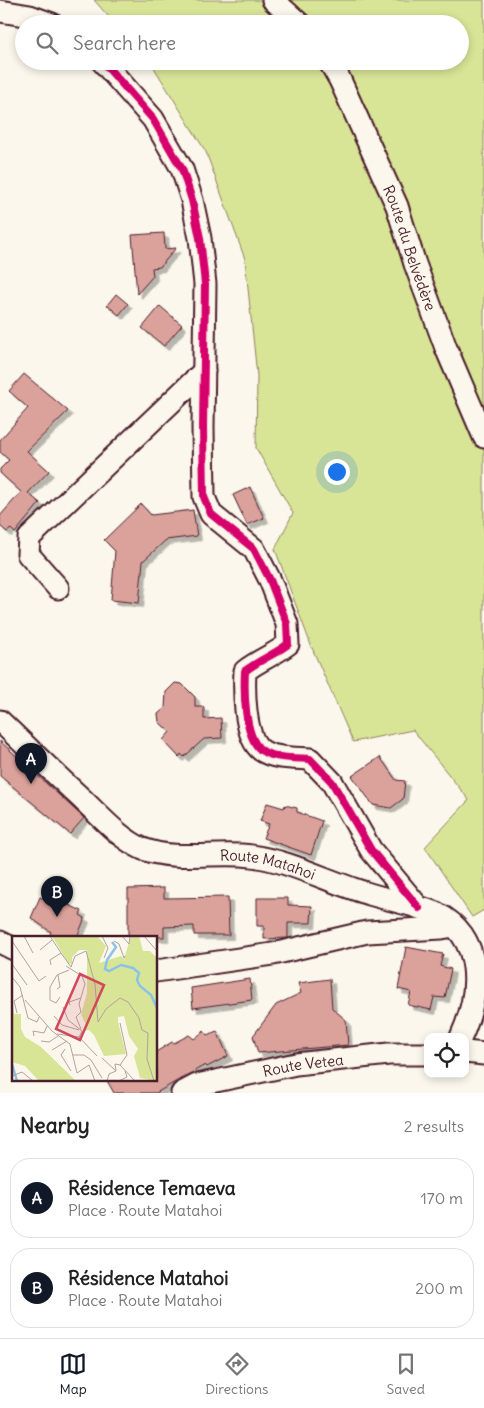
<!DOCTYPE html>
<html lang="en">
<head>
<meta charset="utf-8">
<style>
	body { margin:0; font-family:Delius,sans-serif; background:#f2f2f2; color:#222 }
	.controls { position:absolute; right:15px; bottom:15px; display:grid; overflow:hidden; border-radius:10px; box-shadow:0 2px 8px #0003 }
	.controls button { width:45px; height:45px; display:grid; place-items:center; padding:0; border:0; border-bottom:1px solid #e0e0e0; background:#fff; color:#222; font:25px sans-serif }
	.you { position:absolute; left:336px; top:471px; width:18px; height:18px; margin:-12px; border:4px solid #fff; border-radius:50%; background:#1a73e8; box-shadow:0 0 0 8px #1a73e833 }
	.badge { display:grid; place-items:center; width:32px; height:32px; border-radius:50%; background:#111827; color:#fff; font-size:16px; font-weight:700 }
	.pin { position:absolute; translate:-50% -41px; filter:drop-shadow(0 1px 2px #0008) }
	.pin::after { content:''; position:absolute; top:26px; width:18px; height:15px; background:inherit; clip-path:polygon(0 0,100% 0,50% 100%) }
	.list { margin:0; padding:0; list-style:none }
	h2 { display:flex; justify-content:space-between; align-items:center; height:65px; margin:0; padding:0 20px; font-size:21px }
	h2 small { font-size:16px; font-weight:400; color:#767676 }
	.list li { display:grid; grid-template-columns:32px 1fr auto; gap:15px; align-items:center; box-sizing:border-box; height:80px; margin:0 10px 10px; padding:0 10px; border:1px solid #e0e0e0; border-radius:20px }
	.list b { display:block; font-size:19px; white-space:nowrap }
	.list p { margin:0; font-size:16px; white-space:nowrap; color:#767676 }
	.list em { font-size:16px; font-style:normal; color:#767676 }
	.icon { flex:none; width:28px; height:28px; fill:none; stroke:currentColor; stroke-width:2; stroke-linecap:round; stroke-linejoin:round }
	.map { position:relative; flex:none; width:484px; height:1093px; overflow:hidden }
	.search { position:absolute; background:#fff; box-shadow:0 2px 8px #0003; left:15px; right:15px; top:15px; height:55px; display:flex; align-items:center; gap:12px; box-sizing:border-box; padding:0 18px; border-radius:28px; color:#767676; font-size:19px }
	.sheet { height:245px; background:#fff }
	nav { display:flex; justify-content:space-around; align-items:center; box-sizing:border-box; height:70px; border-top:1px solid #e0e0e0; background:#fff; font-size:14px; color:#767676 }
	nav a { display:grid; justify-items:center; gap:2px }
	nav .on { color:#111827 }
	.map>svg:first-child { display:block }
</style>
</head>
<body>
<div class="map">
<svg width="484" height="1093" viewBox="0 0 484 1093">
	<defs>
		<filter id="shadow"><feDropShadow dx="4.5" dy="4.5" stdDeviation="0" flood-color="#0004"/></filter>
	</defs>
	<rect width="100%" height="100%" fill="#fbf7ec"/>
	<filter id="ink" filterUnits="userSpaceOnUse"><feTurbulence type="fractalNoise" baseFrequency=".02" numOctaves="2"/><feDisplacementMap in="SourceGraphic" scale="10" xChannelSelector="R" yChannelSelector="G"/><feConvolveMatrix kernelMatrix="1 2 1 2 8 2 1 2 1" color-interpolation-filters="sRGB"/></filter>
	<g filter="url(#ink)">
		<!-- green -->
		<path fill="#d8e496" stroke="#918260" d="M 94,0 L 484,0 L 484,910 L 472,917 L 425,847 L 469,800 L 413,730 L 353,742 L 312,648 L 275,549 L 293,513 L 256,448 L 257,376 L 245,259 L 206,152 L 150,61 L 460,61 L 460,24 L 115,24 Z"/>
		<!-- building -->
		<path fill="#dba19b" stroke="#4a1f2b" filter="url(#shadow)" d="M 164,233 L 165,249 L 176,248 L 160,267 L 152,268 L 153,276 L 137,294 L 132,235 Z
			M 116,294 L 128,304 L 119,315 L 107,305 Z
			M 160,306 L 182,325 L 164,346 L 142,328 Z
			M 24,374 L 68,411 L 27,451 L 49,471 L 28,493 L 40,503 L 15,533 L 11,529 L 7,532 L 0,526 L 0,516 L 21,492 L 0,473 L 0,469 L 9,460 L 0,452 L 0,440 L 28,408 L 9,391 Z
			M 250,487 L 264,518 L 247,525 L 233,495 Z
			M 141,504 L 151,515 L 193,510 L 197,536 L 166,540 L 143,561 L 139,603 L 111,600 L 115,551 L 104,540 Z
			M 175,683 L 182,684 L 195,697 L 195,707 L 204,707 L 204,719 L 221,718 L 222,738 L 204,739 L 184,757 L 181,754 L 179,757 L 163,740 L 170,732 L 159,722 L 158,714 L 165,708 L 166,692 Z
			M 0,741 L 84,818 L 70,834 L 0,776 Z
			M 380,757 L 396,780 L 405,781 L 403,799 L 391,808 L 373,805 L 352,776 Z
			M 267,803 L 284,808 L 285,805 L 297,808 L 297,812 L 322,821 L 311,855 L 263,838 L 269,824 L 260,821 Z
			M 164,888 L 164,898 L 228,897 L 229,935 L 194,935 L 194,926 L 164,927 L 164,937 L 128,937 L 128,889 Z
			M 40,897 L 60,905 L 62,902 L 82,911 L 80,915 L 85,918 L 77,937 L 49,937 L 51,932 L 31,918 Z
			M 257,898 L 288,898 L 288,905 L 312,906 L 311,923 L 288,923 L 288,938 L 264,939 L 264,926 L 257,926 Z
			M 406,947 L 443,954 L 440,966 L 451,969 L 445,998 L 434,997 L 431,1010 L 408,1005 L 411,992 L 398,989 Z
			M 250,979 L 252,1000 L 193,1008 L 191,988 Z
			M 330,979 L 332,1008 L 346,1020 L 348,1045 L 258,1053 L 253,1036 L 276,1005 L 301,993 L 298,983 Z
			M 204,1031 L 207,1035 L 217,1031 L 228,1056 L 207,1067 L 205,1065 L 156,1093 L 114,1093 L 106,1079 L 156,1079 L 156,1052 L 172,1042 L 174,1043 L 189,1035 L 194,1039 Z"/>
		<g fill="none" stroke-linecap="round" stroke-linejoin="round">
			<!-- minor casing -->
			<g stroke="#4a1f2b" stroke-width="25">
				<g id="minor">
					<path d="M 273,0 L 300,24"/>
					<path d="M 0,11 L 30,16 L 52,24"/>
					<path d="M 102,61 L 153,119 L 182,169 L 192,200 L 200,238 L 205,284 L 203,427 L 204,497 L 211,514 L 254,549 L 270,580 L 287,624 L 288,644 C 274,655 259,660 245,671 C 244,690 244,737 261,750 C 273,759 296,758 310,759 L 332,782 L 371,850 L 419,908"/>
					<path id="s1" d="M 329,61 L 340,80 L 397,206 L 415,264 L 446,348 L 484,437"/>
					<path d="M 58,588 L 28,554 L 29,538 L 204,371"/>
					<path id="s2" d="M 0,721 C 27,747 54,773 82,799 C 100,816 120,839 143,849 C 177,862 217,851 252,856 C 290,861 327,881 363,892 C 387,900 413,904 436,913 C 484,937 481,993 461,1037"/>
					<path d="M 0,942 L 14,949"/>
					<path d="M 156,971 L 273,954 L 367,932 L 442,928 L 454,926"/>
					<path d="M 465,1052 L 484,1054"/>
					<path id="s3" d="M 182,1093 L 197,1085 L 296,1064 L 389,1054 L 428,1054"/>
				</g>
			</g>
			<!-- minor -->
			<use href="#minor" stroke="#fbf7ec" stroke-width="21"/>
			<!-- cycleway casing -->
			<g stroke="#fbf7ec" stroke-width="11">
				<path id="cycleway" d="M 102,61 L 153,119 L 182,169 L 192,200 L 200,238 L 205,284 L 203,427 L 204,497 L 211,514 L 254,549 L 270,580 L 287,624 L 288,644 C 274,655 259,660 245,671 C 244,690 244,737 261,750 C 273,759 296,758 310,759 L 332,782 L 371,850 L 419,908"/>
			</g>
			<!-- cycleway -->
			<use href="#cycleway" stroke="#d6006c" stroke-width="8"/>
		</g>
	</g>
	<g text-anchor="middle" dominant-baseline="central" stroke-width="5" stroke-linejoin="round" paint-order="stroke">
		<!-- street labels -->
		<g font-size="15" fill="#4a1f2b" stroke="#fbf7ec">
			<text stroke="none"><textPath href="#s1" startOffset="204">Route du Belvédère</textPath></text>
			<text stroke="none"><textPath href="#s2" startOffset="319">Route Matahoi</textPath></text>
			<text stroke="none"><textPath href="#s3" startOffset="125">Route Vetea</textPath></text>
		</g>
	</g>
	<!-- overview -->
	<g transform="translate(12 936)">
		<rect width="145" height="145" fill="#fbf7ec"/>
		<path d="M 40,0 L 85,0 L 94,10 L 87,27 L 109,20 L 112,23 L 119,0 L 127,0 L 131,15 L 138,15 L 145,22 L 145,145 L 128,142 L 122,120 L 126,113 L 117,100 L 112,80 L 106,81 L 106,86 L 114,118 L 92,120 L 82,99 L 77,94 L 71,95 L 74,89 L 69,78 L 75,57 L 75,14 L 67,14 L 60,21 L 60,28 L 56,27 ZM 0,63 L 2,78 L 9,78 L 9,93 L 13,101 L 29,111 L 64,145 L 27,145 L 13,130 L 0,126 Z" fill="#d8e496"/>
		<path fill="none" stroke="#8ac3e9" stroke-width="2.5" d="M 100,6 L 104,11 L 95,24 L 93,33 L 97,35 L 109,29 L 121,32 L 127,37 L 125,44 L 128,50 L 139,59 L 145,72M 0,128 L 5,145"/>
		<path fill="none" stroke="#b4a19f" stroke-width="1" d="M 12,0 L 21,17M 38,0 L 49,17M 90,0 L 96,12 L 92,22M 110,0 L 117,8 L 118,0M 132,0 L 145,15M 0,5 L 27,45 L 34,40M 102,5 L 107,8 L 112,22 L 113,20M 28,14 L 40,4M 49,17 L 59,31 L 63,20 L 74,15 L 83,48 L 86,86 L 94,73 L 108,62 L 116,66 L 127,82 L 130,94 L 136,97 L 135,123 L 142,145M 0,28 L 15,49M 39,29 L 38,24 L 49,17M 54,30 L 70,40 L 73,48 L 67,68 L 69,76 L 64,81 L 69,93M 0,41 L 8,51 L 16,82 L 25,86 L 27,81M 45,53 L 48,51 L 46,39M 48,61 L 44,67 L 38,64 L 38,51 L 45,39 L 57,34M 13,64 L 40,95 L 58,108 L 65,137 L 77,129 L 83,145M 58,69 L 57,66 L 69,62M 51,71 L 56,84 L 70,95 L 67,101M 5,77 L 2,65 L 11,59M 42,80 L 50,89 L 67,94M 45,98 L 67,101 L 85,120M 22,100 L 21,95 L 32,97 L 35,90M 29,105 L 37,106 L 46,100M 53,113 L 49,119 L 59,135M 40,114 L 55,105M 61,119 L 72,119 L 79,124 L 90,142M 90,122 L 104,135M 108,129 L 123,145M 0,140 L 10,136 L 21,145M 95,145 L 97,138 L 104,135 L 103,128 L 108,129 L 115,119 L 108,87M 107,145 L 115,141 L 113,135"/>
		<path fill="#d1495b" fill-opacity="0.15" stroke="#d1495b" stroke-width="2.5" d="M 68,38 L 92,49 L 68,104 L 44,93 Z"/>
		<rect width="145" height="145" fill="none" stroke="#4a1f2b" stroke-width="2.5"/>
	</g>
</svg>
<div class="controls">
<button><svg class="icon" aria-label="locate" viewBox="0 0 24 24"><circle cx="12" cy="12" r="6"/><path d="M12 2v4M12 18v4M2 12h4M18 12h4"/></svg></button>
</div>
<div class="you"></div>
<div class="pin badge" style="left:31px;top:784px">A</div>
<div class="pin badge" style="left:57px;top:917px">B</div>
<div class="search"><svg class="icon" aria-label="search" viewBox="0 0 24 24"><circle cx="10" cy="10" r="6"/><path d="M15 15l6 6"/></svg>Search here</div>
</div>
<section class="sheet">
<h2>Nearby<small>2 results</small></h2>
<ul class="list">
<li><span class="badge">A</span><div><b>Résidence Temaeva</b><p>Place · Route Matahoi</p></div><em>170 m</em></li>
<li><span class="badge">B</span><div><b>Résidence Matahoi</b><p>Place · Route Matahoi</p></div><em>200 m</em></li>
</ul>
</section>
<nav>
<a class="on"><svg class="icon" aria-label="map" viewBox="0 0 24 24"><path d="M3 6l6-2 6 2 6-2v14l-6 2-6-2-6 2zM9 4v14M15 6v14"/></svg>Map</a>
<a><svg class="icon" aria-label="directions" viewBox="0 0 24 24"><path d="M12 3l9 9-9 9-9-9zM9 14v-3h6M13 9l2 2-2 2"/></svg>Directions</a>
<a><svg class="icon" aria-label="saved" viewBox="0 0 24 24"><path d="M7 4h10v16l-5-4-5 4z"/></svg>Saved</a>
</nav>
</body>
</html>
